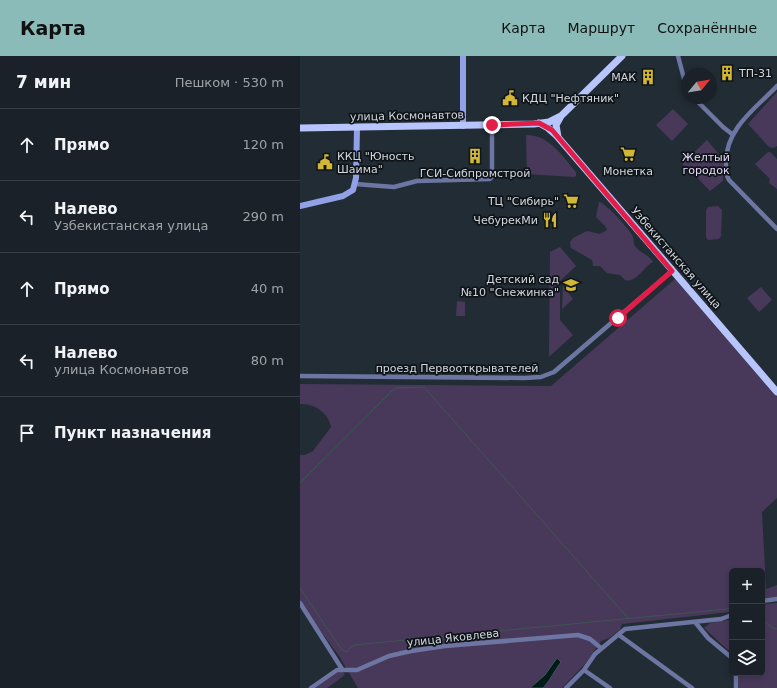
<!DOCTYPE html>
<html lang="ru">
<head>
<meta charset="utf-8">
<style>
	body { margin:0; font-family:"DejaVu Sans",sans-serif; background:#272e34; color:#f1f3f6 }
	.controls { position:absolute; right:12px; bottom:12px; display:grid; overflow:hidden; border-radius:6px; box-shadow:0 2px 6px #0003 }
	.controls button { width:36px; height:36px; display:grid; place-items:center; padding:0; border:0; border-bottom:1px solid #383e45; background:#1a2128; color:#f1f3f6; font:20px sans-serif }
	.compass { position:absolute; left:381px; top:12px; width:36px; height:36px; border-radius:50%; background:#1a2128; box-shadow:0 2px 6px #0003; rotate:60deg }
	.stop { position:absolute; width:12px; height:12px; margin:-9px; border:3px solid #e11d48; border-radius:50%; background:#fff }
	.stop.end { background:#e11d48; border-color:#fff; box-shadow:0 1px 4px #0008 }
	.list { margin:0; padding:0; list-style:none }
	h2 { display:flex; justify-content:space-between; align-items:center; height:52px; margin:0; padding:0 16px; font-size:17px }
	h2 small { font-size:13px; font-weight:400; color:#9fa3a8 }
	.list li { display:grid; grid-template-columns:26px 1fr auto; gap:12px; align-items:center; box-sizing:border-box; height:72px; padding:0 16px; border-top:1px solid #383e45 }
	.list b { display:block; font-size:15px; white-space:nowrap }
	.list p { margin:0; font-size:13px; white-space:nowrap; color:#9fa3a8 }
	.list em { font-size:13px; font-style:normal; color:#9fa3a8 }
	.icon { flex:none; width:22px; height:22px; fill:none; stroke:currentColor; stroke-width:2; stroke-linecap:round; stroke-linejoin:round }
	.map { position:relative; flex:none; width:477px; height:632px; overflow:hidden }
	header { display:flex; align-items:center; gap:24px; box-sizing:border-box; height:56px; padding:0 20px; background:#8bbbb9; color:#111 }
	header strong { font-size:19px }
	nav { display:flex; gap:22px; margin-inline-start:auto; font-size:14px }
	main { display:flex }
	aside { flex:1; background:#1a2128 }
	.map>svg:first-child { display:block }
</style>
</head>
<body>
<header>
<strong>Карта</strong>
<nav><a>Карта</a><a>Маршрут</a><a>Сохранённые</a></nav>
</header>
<main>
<aside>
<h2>7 мин<small>Пешком · 530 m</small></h2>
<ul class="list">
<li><svg class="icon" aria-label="ahead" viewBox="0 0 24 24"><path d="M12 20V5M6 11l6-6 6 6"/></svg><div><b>Прямо</b></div><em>120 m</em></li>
<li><svg class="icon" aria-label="left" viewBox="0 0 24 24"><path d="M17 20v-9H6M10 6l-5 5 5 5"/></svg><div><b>Налево</b><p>Узбекистанская улица</p></div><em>290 m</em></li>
<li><svg class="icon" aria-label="ahead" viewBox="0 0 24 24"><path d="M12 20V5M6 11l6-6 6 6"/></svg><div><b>Прямо</b></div><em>40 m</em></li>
<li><svg class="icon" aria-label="left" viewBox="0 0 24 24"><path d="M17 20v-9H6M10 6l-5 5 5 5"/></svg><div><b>Налево</b><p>улица Космонавтов</p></div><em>80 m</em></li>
<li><svg class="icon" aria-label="arrive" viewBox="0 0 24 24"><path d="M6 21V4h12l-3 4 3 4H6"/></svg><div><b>Пункт назначения</b></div></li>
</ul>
</aside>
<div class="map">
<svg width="477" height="632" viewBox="0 0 477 632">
	<rect width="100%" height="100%" fill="#222c35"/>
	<!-- green -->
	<path fill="#48395b" d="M 477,36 L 477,90 L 473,92 L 469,91 L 448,68 Z
		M 373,53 L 388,68 L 372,85 L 356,69 Z
		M 226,79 C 250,79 262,100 276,116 L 276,120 L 274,121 L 227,118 Z
		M 407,84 L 423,103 L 423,125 L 410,135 L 389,113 L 382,108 Z
		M 468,96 L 470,96 L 477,103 L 477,133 L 469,127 L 470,123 L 455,108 Z
		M 299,146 C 305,146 331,175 333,181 C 334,184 333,187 335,190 C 340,197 348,198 353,206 C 345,209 336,228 325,224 L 320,219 L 307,217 L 300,210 L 293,210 L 292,204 L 271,192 L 270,186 L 273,182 L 287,175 L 300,178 L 307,174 L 306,171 L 296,161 Z
		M 408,151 L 418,150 L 422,154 L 421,180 L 419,183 L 408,184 L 406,181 L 406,154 Z
		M 260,191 L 276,210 L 260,225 L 260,264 L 273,279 L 249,301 L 250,196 Z
		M 375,223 L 477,341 L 477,442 L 462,456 L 466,533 L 477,529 L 477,541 L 462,543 L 462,515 L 432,515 L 432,554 L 430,556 L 322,568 L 320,574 L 309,582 L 301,585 L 285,608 L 262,632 L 58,632 L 39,600 L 0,547 L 0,399 L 5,399 L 13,395 L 31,371 C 28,356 15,348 0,348 L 0,328 L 251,330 Z
		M 263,230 L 273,243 L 262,253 Z
		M 461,231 L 472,244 L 459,256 L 447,242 Z
		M 157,245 L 165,246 L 165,260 L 156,260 Z
		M 477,547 L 477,632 L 439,632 L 438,617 L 462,617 L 462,548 Z
		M 428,564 L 432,567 L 429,582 L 432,592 L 428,594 L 404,572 L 410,567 Z
		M 38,616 L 43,616 L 45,619 L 27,632 L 15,632 Z"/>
	<!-- water -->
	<path fill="#001c19" stroke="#3f5454" d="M 257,602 L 261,606 C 254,615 250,625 243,632 L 230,632 L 245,619 Z"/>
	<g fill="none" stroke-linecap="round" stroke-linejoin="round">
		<!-- stream -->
		<path stroke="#3f5454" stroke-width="1" d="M 0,427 L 93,334 L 97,332 L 124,331 L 327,561
			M 0,532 L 42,594 L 46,596 L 54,589 L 427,553 L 432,551
			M 462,564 L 473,572 L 477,573"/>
		<!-- minor -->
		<path stroke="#6d76a2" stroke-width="4.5" d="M 378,0 L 387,34
			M 477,30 C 456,52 426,72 426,106 C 426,112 425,118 429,124 L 477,173
			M 394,42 L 423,71 L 432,78
			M 55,128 L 94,131 L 117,125 L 190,123 L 192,121 L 192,69
			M 0,320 L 224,322 L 241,321 L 254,316 L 372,215
			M 462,545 L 477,543
			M 0,547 L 42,613
			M 395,566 L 408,582 L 432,602
			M 319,579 L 392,632
			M 284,614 L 310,632
			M 436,617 L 436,632
			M 11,632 L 37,614 L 57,614 L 89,600 L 111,595 L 145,590 L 278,579 L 290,583 L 301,592
			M 266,632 L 284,614 L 295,598 L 325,573 L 421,563 L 432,559"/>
		<!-- secondary -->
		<path stroke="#92a0e7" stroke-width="6" d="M 163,70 L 163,0
			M 0,150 L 43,140 L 53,134 L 56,122 L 57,72"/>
		<!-- primary -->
		<path stroke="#b8c5fc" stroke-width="7" d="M 239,67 L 248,72 L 256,79 L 477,336
			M 0,72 L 234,68 L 249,66 L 261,60
			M 258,81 L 256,69 L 261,60 L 322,0"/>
	</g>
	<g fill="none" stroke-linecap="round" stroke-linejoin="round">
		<!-- route -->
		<path stroke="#e11d48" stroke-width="5" d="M 192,69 L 239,67 L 252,74 L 372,215 L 318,262"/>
	</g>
	<!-- icons -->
	<defs>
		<g id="building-bare" transform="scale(1.2)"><path d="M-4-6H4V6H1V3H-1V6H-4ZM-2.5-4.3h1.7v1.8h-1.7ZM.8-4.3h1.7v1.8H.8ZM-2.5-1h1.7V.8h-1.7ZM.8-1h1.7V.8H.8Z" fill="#d2b736" stroke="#0f1418" stroke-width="2.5" paint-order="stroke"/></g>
		<g id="civic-bare" transform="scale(1.2)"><path d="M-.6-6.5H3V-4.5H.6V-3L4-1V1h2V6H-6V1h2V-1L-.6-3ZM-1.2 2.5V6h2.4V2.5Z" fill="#d2b736" stroke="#0f1418" stroke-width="2.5" paint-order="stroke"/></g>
		<g id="supermarket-bare" transform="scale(1.2)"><path d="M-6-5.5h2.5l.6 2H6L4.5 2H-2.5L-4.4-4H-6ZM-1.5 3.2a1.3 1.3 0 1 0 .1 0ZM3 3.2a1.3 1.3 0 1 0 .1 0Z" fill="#d2b736" stroke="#0f1418" stroke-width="2.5" paint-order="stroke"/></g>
		<g id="restaurant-bare" transform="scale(1.2)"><path d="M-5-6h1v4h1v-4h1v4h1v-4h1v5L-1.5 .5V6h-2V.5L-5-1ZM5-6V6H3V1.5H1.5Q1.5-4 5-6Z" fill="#d2b736" stroke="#0f1418" stroke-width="2.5" paint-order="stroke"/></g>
		<g id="school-bare" transform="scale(1.2)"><path d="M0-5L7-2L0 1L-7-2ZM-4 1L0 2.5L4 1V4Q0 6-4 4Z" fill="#d2b736" stroke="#0f1418" stroke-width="2.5" paint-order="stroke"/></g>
	</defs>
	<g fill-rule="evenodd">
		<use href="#building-bare" x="427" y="17"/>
		<use href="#building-bare" x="348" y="21"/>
		<use href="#civic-bare" x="210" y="42"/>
		<use href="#supermarket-bare" x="328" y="98"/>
		<use href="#building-bare" x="175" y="100"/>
		<use href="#civic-bare" x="25" y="106"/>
		<use href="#supermarket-bare" x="271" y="145"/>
		<use href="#restaurant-bare" x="250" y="164"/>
		<use href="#school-bare" x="271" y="229"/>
	</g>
	<g text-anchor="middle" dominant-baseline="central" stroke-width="3.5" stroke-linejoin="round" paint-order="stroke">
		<!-- poi labels -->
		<g font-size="11" fill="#d2d8de" stroke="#0f1418" text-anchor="end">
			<text x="439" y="17" text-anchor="start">ТП-31</text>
			<text x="336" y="21">МАК</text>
			<text x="222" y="42" text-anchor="start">КДЦ "Нефтяник"</text>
			<text x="37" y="100" text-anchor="start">ККЦ "Юность<tspan x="37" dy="13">Шаима"</tspan></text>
			<text x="328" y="115" text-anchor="middle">Монетка</text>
			<text x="175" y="117" text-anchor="middle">ГСИ-Сибпромстрой</text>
			<text x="259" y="145">ТЦ "Сибирь"</text>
			<text x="238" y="164">ЧебурекМи</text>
			<text x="259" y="223">Детский сад<tspan x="259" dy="13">№10 "Снежинка"</tspan></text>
		</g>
		<!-- street labels -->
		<g font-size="11" fill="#d2d8de" stroke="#0f1418">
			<text transform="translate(107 60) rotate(-1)">улица Космонавтов</text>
			<text transform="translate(376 202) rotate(49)">Узбекистанская улица</text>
			<text x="157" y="312">проезд Первооткрывателей</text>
			<text transform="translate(153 582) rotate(-6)">улица Яковлева</text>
		</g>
		<!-- park labels -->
		<g font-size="11" fill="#e6d8fa" stroke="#0f1418">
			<text x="406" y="101">Желтый<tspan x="406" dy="13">городок</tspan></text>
		</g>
	</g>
</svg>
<div class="controls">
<button>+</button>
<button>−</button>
<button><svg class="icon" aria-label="layers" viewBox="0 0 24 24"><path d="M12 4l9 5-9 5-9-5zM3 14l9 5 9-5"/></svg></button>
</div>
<svg class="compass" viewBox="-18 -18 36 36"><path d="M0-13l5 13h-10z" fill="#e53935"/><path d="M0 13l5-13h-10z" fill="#9fa3a8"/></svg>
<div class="stop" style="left:318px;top:262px"></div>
<div class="stop end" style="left:192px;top:69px"></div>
</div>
</main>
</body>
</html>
